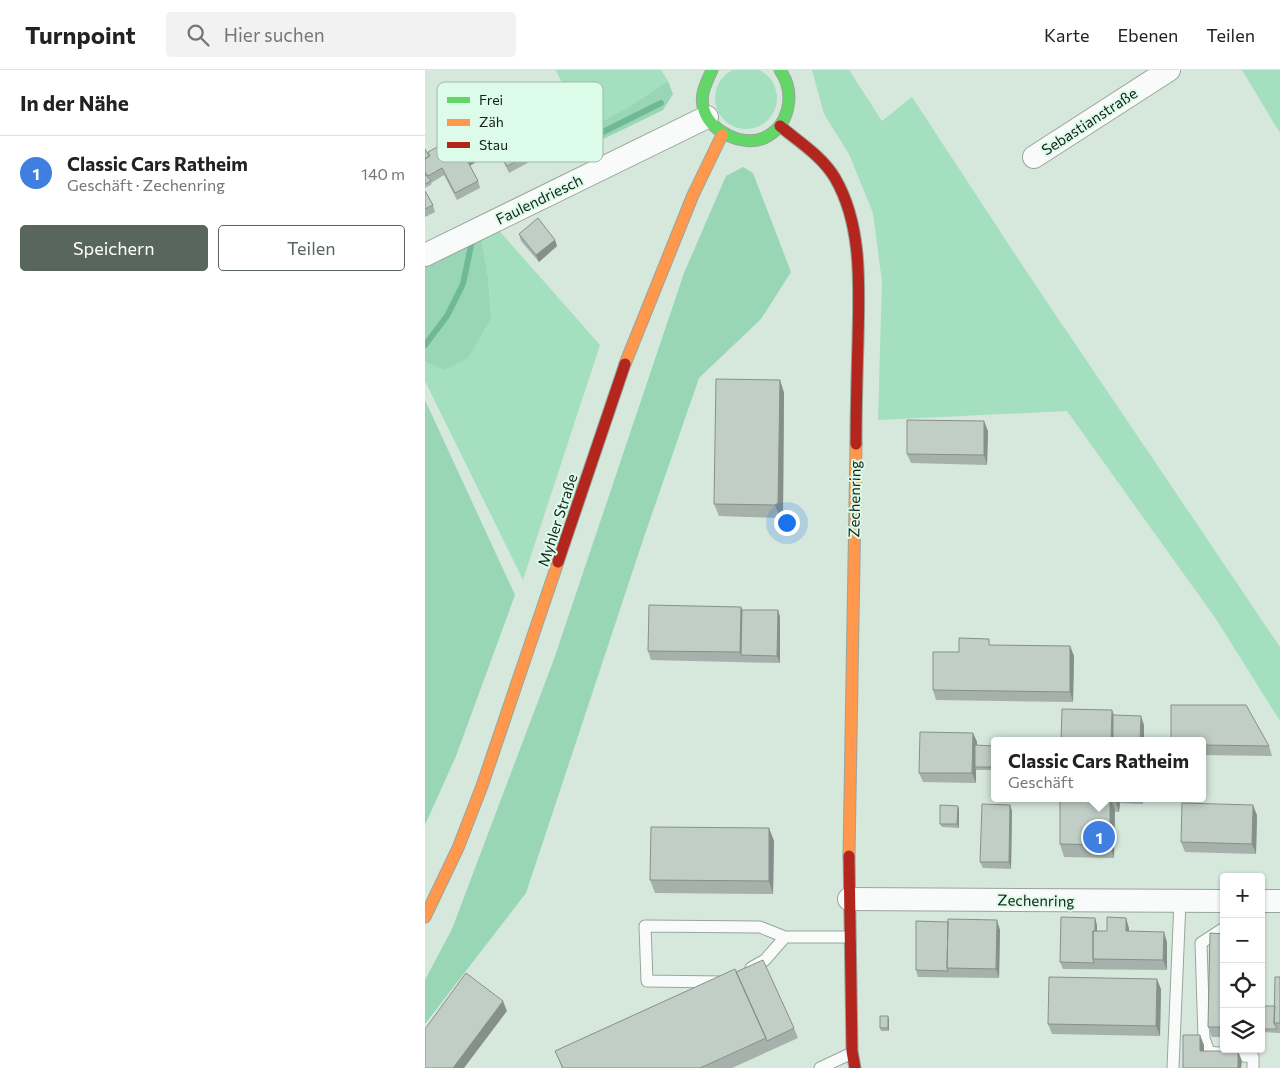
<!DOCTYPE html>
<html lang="de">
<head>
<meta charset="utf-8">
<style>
	body { margin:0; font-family:Commissioner,sans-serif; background:#f2f2f2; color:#222 }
	.controls { position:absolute; right:15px; bottom:15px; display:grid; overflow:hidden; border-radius:5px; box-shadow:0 1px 4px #0004 }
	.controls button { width:45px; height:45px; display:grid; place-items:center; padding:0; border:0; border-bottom:1px solid #e0e0e0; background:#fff; color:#222; font:25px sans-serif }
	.you { position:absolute; left:361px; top:452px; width:18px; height:18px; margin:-12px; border:4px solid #fff; border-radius:50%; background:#1a73e8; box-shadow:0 0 0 8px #1a73e833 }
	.badge { display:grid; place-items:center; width:32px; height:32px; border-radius:50%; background:#59665e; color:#fff; font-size:16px; font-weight:700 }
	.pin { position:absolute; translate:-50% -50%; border:2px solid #fff; box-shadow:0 1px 5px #0006 }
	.popup { position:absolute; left:566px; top:667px; width:215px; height:65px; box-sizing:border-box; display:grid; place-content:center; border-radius:5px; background:#fff; filter:drop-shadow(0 1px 4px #0005); font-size:16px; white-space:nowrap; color:#767676 }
	.popup b { font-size:19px; color:#222 }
	.popup::after { content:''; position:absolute; left:50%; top:100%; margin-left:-10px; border:10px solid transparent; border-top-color:#fff }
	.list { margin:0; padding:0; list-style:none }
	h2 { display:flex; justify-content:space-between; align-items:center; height:65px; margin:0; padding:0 20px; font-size:21px }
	h2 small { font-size:16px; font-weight:400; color:#767676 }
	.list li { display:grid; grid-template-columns:32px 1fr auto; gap:15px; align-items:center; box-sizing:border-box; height:75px; padding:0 20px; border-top:1px solid #e0e0e0 }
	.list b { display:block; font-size:19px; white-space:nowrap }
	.list p { margin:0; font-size:16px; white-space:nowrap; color:#767676 }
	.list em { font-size:16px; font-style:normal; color:#767676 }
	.actions { display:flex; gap:10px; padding:15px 20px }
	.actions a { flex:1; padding:11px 0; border:1px solid #59665e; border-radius:5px; text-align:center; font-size:18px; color:#59665e }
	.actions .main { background:#59665e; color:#fff }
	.icon { flex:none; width:28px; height:28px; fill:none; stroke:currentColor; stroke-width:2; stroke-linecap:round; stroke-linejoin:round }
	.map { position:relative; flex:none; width:855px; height:998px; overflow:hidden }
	header { display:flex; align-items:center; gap:30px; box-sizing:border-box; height:70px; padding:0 25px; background:#fff; border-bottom:1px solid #e0e0e0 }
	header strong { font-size:24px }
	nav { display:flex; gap:28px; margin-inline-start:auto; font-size:18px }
	.search { width:350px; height:45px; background:#f2f2f2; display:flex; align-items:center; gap:12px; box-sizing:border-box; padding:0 18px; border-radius:5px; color:#767676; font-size:19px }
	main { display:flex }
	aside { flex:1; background:#fff }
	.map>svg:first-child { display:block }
</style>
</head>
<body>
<header>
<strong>Turnpoint</strong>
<div class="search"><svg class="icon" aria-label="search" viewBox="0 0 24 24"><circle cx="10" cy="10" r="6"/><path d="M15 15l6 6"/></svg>Hier suchen</div>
<nav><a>Karte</a><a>Ebenen</a><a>Teilen</a></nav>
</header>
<main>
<aside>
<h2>In der Nähe<small></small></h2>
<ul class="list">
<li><span class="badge" style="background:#3f7fe0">1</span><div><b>Classic Cars Ratheim</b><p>Geschäft · Zechenring</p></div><em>140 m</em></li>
</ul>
<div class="actions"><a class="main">Speichern</a><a>Teilen</a></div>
</aside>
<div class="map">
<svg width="855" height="998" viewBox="0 0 855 998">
	<rect width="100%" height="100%" fill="#d6e7dc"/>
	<!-- green -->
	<path fill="#a4dfbf" d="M290 28a31 31 0 1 1 62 0a31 31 0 1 1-62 0Z
		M 131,0 L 236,0 L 243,11 L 202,38 L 159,61 Z
		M 387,0 L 424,0 L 457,51 L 487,27 L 603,204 L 855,577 L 855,651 L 791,549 L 642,341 L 453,350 L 457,212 L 448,143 L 424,84 L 399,44 Z
		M 817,0 L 855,0 L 855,63 Z
		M 63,148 L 175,275 L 98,510 L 0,311 L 0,292 L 19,300 L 66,248 L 63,207 L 54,155 Z"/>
	<!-- forest -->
	<path fill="#99d6b6" d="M 243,11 L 248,24 L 238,40 L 166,75 L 159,61 L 202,38 Z
		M 318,97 L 328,103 L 366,202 L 336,249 L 274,308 L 219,467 L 101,823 L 0,954 L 0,910 L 27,859 L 129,589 L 259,203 L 301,106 Z
		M 54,155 L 63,207 L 66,248 L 43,288 L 19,300 L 0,292 L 0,183 Z
		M 0,330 L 90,525 L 31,686 L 0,755 Z"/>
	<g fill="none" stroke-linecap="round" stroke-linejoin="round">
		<!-- stream -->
		<path stroke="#6fba95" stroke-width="6" d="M 166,68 L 236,33
			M 0,275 L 22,246 L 38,214 L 47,171"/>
		<!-- lane casing -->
		<g stroke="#98a69d" stroke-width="13">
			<path id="lane" d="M 799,858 L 776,873 L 779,968 L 784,982 L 828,987 L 828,998
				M 326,898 L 340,890 L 360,867
				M 296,912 L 222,911 L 220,856 L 335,857 L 360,867 L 425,867
				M 395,998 L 427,983
				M 748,998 L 755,831"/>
		</g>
		<!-- street casing -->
		<g stroke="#98a69d" stroke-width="24">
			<path id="street" d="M 609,87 L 744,0
				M 0,185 L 282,47
				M 424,829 L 799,831
				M 836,831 L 855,831"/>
		</g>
		<!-- fast casing -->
		<g stroke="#98a69d" stroke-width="13">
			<path id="fast" d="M 287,0 C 281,13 274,26 279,40 C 286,62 318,77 339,68 C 365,56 371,23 355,0"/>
		</g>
		<!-- slow casing -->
		<g stroke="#98a69d" stroke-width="13">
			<path id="slow" d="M 200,294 L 268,125 L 297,65
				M 424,786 L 431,374
				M 0,847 L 33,778 L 57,716 L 133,492"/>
		</g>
		<!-- jam casing -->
		<g stroke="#98a69d" stroke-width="13">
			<path id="jam" d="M 355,56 C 374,72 397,86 410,108 C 438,156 434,218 433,271 C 432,305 431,340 431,374
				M 133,492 L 200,294
				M 424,786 L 427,981 L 430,998"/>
		</g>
		<!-- lane -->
		<use href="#lane" stroke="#f9fbfa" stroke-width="11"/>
		<!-- street -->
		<use href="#street" stroke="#f9fbfa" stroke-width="22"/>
		<!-- fast -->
		<use href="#fast" stroke="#63d668" stroke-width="11"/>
		<!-- slow -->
		<use href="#slow" stroke="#ff974d" stroke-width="11"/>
		<!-- jam -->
		<use href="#jam" stroke="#b3261e" stroke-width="11"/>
	</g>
	<!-- wall -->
	<path fill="#a5b1aa" d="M 44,31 L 45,34 L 44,35 L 53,51 L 61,55 L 77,51 L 102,62 L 103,65 L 96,69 L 104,85 L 106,91 L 84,103 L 73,81 L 59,87 L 45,96 L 53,111 L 55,118 L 32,130 L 19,105 L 6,113 L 7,114 L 0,118 L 0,79 L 4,86 L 39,62 L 30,48 L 27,41 L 30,40 L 26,32 Z
		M 104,47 L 141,67 L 144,74 L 122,85 L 106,54 Z
		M 0,121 L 8,135 L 10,142 L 0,147 Z
		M 94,164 L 130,170 L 132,176 L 114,192 L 96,171 Z
		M 355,310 L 359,323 L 358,445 L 355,448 L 294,446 L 289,434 Z
		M 563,361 L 562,395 L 486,393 L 482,384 Z
		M 316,537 L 317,540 L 353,540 L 355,547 L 355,593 L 226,590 L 223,581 Z
		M 567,575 L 645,576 L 649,586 L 648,632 L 511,630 L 508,620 L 534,582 Z
		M 548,663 L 552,672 L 552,676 L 569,676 L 570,679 L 569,700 L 551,700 L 551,713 L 498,712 L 494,703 Z
		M 778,671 L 844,676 L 847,686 L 778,685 Z
		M 635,728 L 718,728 L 718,734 L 695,733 L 694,742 L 691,742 L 690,740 L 689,788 L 639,787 L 635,774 Z
		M 585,735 L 587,741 L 586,799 L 558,798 L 555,792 Z
		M 534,739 L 534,758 L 517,757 L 515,754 Z
		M 832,745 L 831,784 L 760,782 L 756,772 Z
		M 344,758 L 349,771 L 348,824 L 230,823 L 225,810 Z
		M 672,855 L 672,861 L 682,861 L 704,858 L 704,861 L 742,872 L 742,900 L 638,899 L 635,892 Z
		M 575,860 L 574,908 L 493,907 L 491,900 Z
		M 799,864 L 799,967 L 787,967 L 783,957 Z
		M 311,902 L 369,958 L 373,968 L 307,998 L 137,998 L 130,981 Z
		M 855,907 L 855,963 L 836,962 L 836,936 L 850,936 Z
		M 736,919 L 735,966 L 627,964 L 623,954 Z
		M 464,949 L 464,961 L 456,961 L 455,958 Z"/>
	<!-- shaded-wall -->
	<path fill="#86908b" d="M 56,80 L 59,87 L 44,96 L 42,90 Z
		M 130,170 L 132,176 L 114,192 L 111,185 Z
		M 355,310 L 359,323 L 358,445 L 355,448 L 350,435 Z
		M 559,351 L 563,361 L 562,395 L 559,385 Z
		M 316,537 L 320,547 L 316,585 L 315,582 Z
		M 353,540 L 355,547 L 355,593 L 352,586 Z
		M 645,576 L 649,586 L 648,632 L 645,622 Z
		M 687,640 L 692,653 L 691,671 L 686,671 Z
		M 716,646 L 719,655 L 719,671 L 715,671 Z
		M 548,663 L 552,672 L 551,697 L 550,697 L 551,700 L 551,713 L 547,703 Z
		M 569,676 L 570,679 L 569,700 L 568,697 Z
		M 685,728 L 690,728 L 687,732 L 690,740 L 689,788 L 685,775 Z
		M 691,728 L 693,728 L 695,733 L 694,742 L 691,732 Z
		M 585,735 L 587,741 L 586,799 L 584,792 Z
		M 828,735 L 832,745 L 831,784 L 827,774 Z
		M 533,736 L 534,739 L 534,758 L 532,754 Z
		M 344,758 L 349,771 L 348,824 L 344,811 Z
		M 670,848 L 672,855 L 672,889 L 669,889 Z
		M 701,848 L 704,858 L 704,871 L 701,861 Z
		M 572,850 L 575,860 L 574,908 L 571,899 Z
		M 739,862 L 742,872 L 742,900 L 738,890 Z
		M 732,909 L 736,919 L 735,966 L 731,956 Z
		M 78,931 L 82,941 L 39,998 L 28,998 Z
		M 463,946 L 464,949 L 464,961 L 463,958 Z
		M 775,965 L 779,975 L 779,991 L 775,981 Z
		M 813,981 L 817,991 L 816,998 L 813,998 Z"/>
	<!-- building -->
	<path fill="#c0cec6" stroke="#86908b" d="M 40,24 L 44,31 L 30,39 L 26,32 Z
		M 42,33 L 53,51 L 58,48 L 61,55 L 75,47 L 85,66 L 92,62 L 104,85 L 82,96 L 70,75 L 56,80 L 42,90 L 53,111 L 30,123 L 17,98 L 3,106 L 0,102 L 0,89 L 5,86 L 3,82 L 40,62 L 27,41 Z
		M 128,37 L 141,67 L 120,78 L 104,47 Z
		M 92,43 L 102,62 L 94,66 L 92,62 L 85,66 L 77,51 Z
		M 0,79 L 4,86 L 0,89 Z
		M 0,104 L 6,111 L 0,114 Z
		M 0,121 L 8,135 L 0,139 Z
		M 113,148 L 130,170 L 111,185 L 94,164 Z
		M 291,309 L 355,310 L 353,433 L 350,435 L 289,434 Z
		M 482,350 L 559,351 L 559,385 L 482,384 Z
		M 224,535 L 316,537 L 315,582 L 223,581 Z
		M 317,540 L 353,540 L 352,586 L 316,585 Z
		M 534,568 L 564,569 L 564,575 L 645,576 L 645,622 L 508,620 L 508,582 L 534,582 Z
		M 746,635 L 821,635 L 844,676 L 778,675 L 778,671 L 746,671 Z
		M 637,639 L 687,640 L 686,671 L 636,671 Z
		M 688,645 L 716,646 L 715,671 L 688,671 Z
		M 495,662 L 548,663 L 547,703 L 494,703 Z
		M 550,675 L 569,676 L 568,697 L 550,697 Z
		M 635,728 L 685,728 L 685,775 L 635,774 Z
		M 687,728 L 691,728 L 691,732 L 687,732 Z
		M 757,733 L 828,735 L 827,774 L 756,772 Z
		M 557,734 L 585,735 L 584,792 L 555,792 Z
		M 515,735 L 533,736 L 532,754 L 515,754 Z
		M 226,757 L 344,758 L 344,811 L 225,810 Z
		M 636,847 L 670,848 L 670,861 L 668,861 L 668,889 L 669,893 L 635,892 Z
		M 682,847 L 701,848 L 701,861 L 739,862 L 738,890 L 668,889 L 668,861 L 682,861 Z
		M 523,849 L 572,850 L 571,899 L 522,898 Z
		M 491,851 L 523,852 L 522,898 L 523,901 L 491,900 Z
		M 785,863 L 799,864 L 799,957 L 783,957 Z
		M 338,890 L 369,958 L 342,971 L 311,902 Z
		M 310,899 L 341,968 L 275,998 L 138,998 L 130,981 Z
		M 41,903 L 78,931 L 28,998 L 0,998 L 0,959 Z
		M 624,907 L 732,909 L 731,956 L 623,954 Z
		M 850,907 L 855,907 L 855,953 L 849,953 Z
		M 836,936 L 850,936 L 849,953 L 852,959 L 836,959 Z
		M 455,946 L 463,946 L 463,958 L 455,958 Z
		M 758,965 L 775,965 L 775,981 L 813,981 L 813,998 L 758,998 Z"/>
	<g text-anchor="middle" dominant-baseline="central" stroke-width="4" stroke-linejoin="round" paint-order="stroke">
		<!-- street labels -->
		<g font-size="15" fill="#15211a" stroke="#dcfce9">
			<text transform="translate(664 51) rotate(-33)">Sebastianstraße</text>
			<text transform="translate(114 129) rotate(-26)">Faulendriesch</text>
			<text transform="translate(429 429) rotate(-89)">Zechenring</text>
			<text transform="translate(132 450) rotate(-72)">Myhler Straße</text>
			<text transform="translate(611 830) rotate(1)">Zechenring</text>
		</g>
	</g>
	<!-- legend -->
	<rect x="12" y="12" width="166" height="80" rx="8" fill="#dcfce9" stroke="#a0baab" stroke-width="1"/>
	<rect x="22" y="27" width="23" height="6" fill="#63d668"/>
	<rect x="22" y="49" width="23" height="7" fill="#ff974d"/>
	<rect x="22" y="72" width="23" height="6" fill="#b3261e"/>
	<g font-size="14" fill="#15211a">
		<text x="54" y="35">Frei</text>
		<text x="54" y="57">Zäh</text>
		<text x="54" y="80">Stau</text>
	</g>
</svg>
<div class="controls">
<button>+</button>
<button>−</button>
<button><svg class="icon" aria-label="locate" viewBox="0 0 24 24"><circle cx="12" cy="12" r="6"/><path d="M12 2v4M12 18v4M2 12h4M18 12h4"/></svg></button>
<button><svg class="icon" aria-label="layers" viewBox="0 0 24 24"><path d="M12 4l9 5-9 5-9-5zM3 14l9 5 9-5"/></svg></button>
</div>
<div class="you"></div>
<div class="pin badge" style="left:674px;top:767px;background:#3f7fe0">1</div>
<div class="popup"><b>Classic Cars Ratheim</b>Geschäft</div>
</div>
</main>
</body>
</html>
